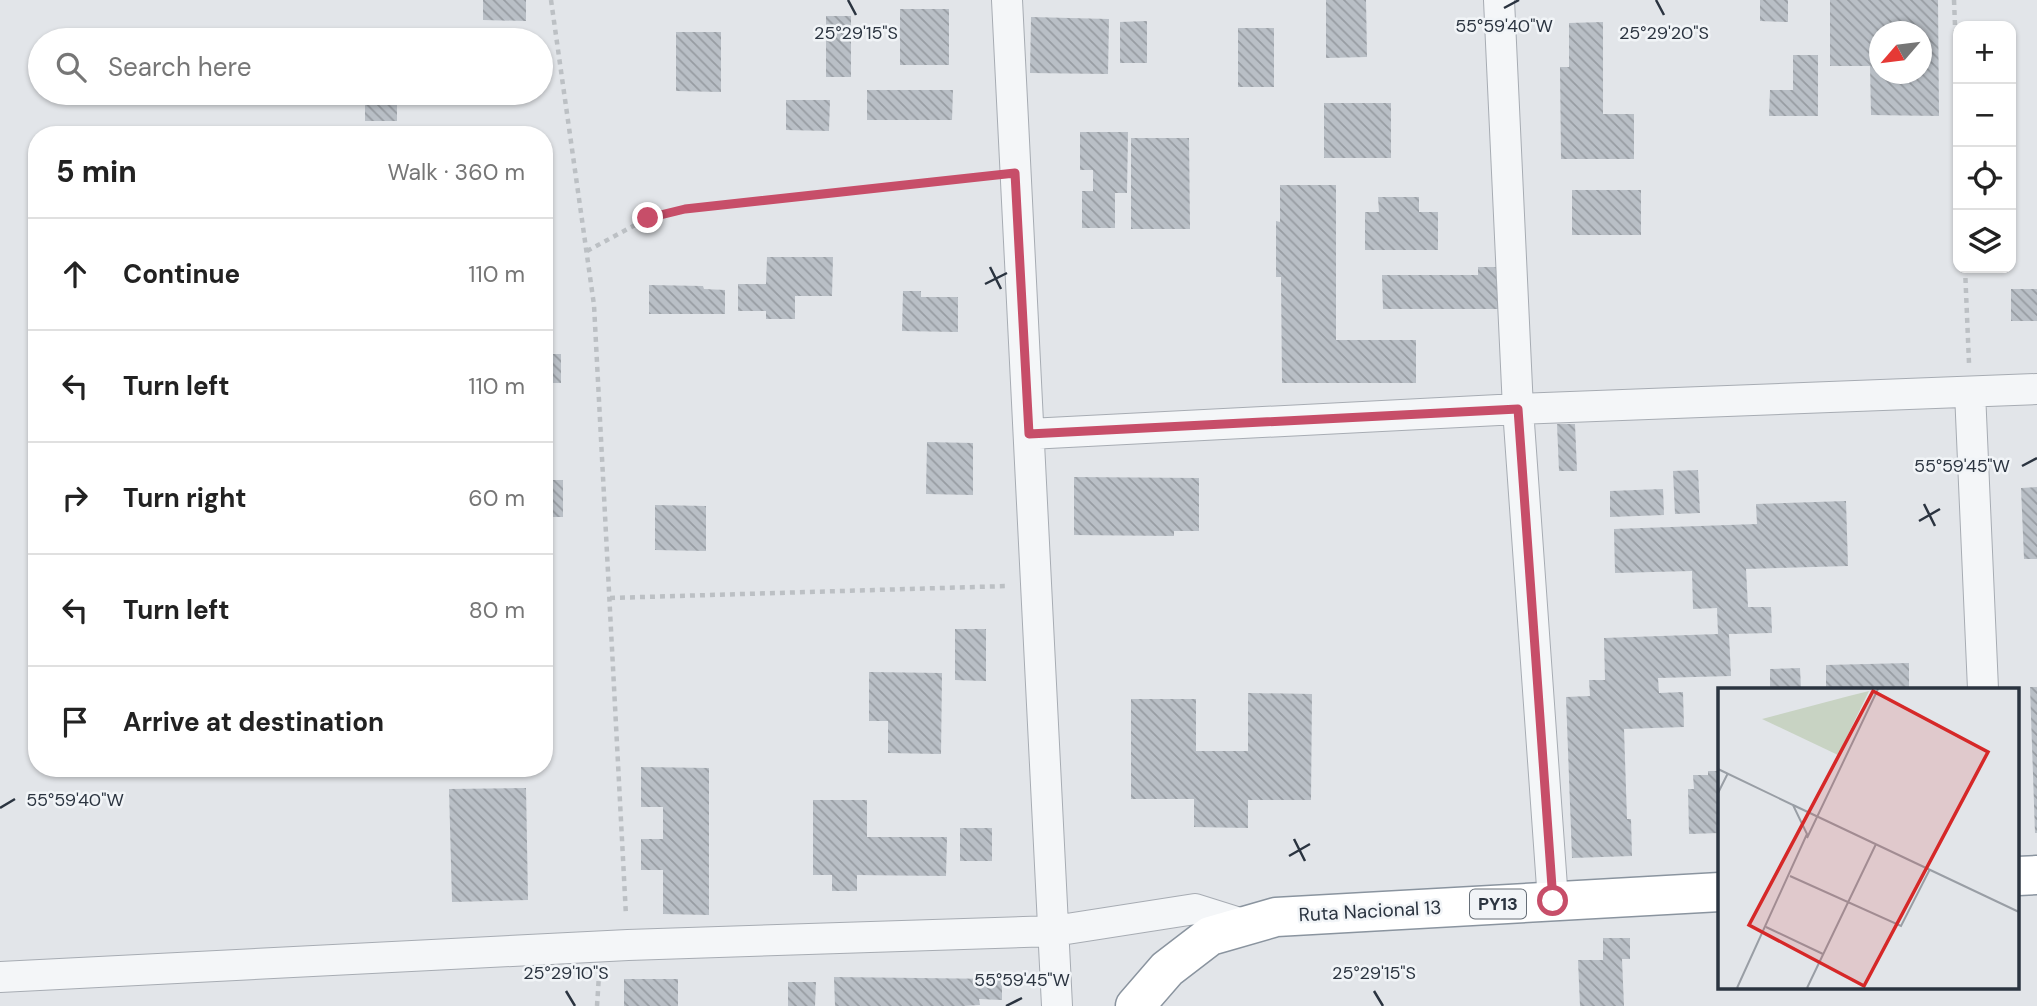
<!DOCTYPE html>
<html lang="en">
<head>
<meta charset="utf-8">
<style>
	body { margin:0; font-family:"DM Sans",sans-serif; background:#f2f2f2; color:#222 }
	.controls { position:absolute; right:21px; top:21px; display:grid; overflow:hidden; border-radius:14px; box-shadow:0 2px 5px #0004 }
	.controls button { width:63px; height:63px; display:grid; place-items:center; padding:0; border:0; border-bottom:2px solid #e0e0e0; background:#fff; color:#222; font:35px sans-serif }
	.compass { position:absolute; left:1869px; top:21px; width:63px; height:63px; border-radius:50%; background:#fff; box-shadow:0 2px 5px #0004; rotate:242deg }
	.stop { position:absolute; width:21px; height:21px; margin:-16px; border:5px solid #c74e69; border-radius:50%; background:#fff }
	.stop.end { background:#c74e69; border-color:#fff; box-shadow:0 2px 7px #0008 }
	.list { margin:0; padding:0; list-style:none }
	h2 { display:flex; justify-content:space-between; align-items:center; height:91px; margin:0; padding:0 28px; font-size:30px }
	h2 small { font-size:23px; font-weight:400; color:#767676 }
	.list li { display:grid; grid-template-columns:46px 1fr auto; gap:21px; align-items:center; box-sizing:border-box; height:112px; padding:0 28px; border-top:2px solid #e0e0e0 }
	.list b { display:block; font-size:26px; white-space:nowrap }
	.list em { font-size:23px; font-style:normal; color:#767676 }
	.icon { flex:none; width:38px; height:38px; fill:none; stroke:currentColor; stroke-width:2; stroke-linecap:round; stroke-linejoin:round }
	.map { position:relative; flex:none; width:2037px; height:1006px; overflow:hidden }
	.search { position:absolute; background:#fff; box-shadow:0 2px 5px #0004; left:28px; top:28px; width:525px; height:77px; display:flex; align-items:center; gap:18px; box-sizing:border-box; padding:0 24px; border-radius:38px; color:#767676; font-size:26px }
	.panel { position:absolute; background:#fff; box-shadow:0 2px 5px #0004; left:28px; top:126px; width:525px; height:651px; border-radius:28px }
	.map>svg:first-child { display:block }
</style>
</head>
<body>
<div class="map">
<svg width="2037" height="1006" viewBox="0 0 2037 1006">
	<defs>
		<pattern id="building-back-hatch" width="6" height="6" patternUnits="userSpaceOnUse" patternTransform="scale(1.75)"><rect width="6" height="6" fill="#b9bfc6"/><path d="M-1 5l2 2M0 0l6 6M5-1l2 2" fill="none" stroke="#979ca2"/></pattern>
	</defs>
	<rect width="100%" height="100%" fill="#e2e5e9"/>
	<!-- building -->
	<path fill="url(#building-back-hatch)" fill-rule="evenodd" d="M 483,0 L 526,0 L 526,21 L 483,20 Z
		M 1326,0 L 1366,0 L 1367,57 L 1326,58 Z
		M 1760,0 L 1788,0 L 1788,22 L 1760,21 Z
		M 1830,0 L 1938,0 L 1939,116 L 1871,115 L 1870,66 L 1830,66 ZM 1880,32 L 1922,32 L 1922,74 L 1880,74 Z
		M 900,9 L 949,9 L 949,65 L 900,65 Z
		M 826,16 L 851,16 L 851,77 L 826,77 Z
		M 1031,17 L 1109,19 L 1108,74 L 1030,73 Z
		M 1147,21 L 1147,63 L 1120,63 L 1120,22 Z
		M 1603,22 L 1603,114 L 1634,114 L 1634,159 L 1561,159 L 1560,67 L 1569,67 L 1569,23 Z
		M 1238,28 L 1274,28 L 1274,87 L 1238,87 Z
		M 676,32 L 721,32 L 721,92 L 676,91 Z
		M 1793,55 L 1818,55 L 1818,116 L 1769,116 L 1770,90 L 1793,90 Z
		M 867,90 L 953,90 L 952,120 L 867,120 Z
		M 365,93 L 397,93 L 397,121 L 365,121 Z
		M 786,100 L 830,100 L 829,131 L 786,130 Z
		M 1324,103 L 1391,103 L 1391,158 L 1324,158 Z
		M 1080,132 L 1128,132 L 1127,193 L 1115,193 L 1115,228 L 1082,228 L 1082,191 L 1093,191 L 1093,170 L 1080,170 Z
		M 1131,138 L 1189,138 L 1190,229 L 1131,229 Z
		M 1280,185 L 1336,185 L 1336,340 L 1416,340 L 1416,383 L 1282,383 L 1281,277 L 1276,277 L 1276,221 L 1280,222 Z
		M 1572,190 L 1641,190 L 1641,235 L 1572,235 Z
		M 1378,197 L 1419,197 L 1419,212 L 1438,212 L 1438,250 L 1365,250 L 1365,212 L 1379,212 Z
		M 767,257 L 833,257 L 832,296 L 795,296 L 795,319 L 766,319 L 766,311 L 738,311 L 738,284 L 766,284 Z
		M 1478,267 L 1499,267 L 1499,309 L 1383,309 L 1382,275 L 1478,275 Z
		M 649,285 L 703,286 L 704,289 L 725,290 L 725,314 L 649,314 Z
		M 2011,289 L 2037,289 L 2037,321 L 2011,321 Z
		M 903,291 L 921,291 L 921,297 L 958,297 L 958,332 L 902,331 Z
		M 544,354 L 561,354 L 561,383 L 544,383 Z
		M 1557,424 L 1575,424 L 1577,471 L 1559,471 Z
		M 927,442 L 973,443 L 973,495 L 926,494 Z
		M 1698,470 L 1700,513 L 1675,514 L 1673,471 Z
		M 1074,477 L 1199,478 L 1199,531 L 1174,531 L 1174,536 L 1074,535 Z
		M 544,480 L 563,480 L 563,517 L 544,517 Z
		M 2037,487 L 2037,559 L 2024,559 L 2021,488 Z
		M 1663,489 L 1664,515 L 1610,517 L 1610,491 Z
		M 1846,501 L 1848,566 L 1746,569 L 1748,607 L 1771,607 L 1772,633 L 1729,634 L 1731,676 L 1658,678 L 1659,693 L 1683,692 L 1684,727 L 1624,729 L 1627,819 L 1631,819 L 1632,856 L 1572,858 L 1566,697 L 1590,696 L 1589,680 L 1605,680 L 1604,638 L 1718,634 L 1717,608 L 1693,609 L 1692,571 L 1615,573 L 1614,529 L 1757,524 L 1756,504 Z
		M 655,505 L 706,506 L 706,551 L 655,550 Z
		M 955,629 L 986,629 L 986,681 L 955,680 Z
		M 1909,663 L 1909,689 L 1826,689 L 1826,665 Z
		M 1800,668 L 1801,689 L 1770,689 L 1770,669 Z
		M 869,672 L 942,673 L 941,754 L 888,753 L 888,721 L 869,721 Z
		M 2030,687 L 2037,687 L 2037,833 L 2035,833 Z
		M 1248,693 L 1312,694 L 1311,800 L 1248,800 L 1248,828 L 1194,827 L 1194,799 L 1131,799 L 1131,699 L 1196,699 L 1196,751 L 1248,751 Z
		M 641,767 L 709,768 L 709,915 L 663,914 L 663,870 L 641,870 L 641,839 L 663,839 L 663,807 L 641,807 Z
		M 1708,771 L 1720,771 L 1720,833 L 1689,834 L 1688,789 L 1694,789 L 1693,775 L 1708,775 Z
		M 526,788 L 528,900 L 452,902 L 449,789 Z
		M 813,800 L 867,800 L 867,837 L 947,837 L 946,876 L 857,875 L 857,891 L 832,891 L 832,875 L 813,875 Z
		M 960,828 L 992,828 L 992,861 L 960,861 Z
		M 1603,938 L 1630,938 L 1630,959 L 1622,959 L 1624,1006 L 1580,1006 L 1578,960 L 1603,960 Z
		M 834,977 L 1002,979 L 1002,1000 L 979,999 L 980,1005 L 963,1006 L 835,1006 Z
		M 624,979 L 678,979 L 678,1006 L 624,1006 Z
		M 788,982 L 816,982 L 815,1006 L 788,1006 Z"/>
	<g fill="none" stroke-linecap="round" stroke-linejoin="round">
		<!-- street casing -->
		<g stroke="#a7acb3" stroke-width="32">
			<path id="street" d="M 1007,0 L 1057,1006
				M 1499,0 L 1518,409 L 1553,901
				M 1970,392 L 1983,689
				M 1029,434 L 1518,409 L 2037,389
				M 0,977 L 628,945 L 1054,931 L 1195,909 L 1246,925"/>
		</g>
		<!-- highway casing -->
		<g stroke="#8a949f" stroke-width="41">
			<path id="highway" d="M 2018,876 L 2037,875
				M 1135,1006 L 1167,969 L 1210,936 L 1276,917 L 1720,892"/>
		</g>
		<!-- path -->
		<path stroke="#bcc0c4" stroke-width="4.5" stroke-dasharray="5 5" stroke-linecap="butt" d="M 551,0 L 594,305 L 626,916
			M 1954,0 L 1958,102
			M 587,251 L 648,218 L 685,209 L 987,176
			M 1965,268 L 1969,363
			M 610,598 L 1008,586
			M 597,1006 L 599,975"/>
		<!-- street -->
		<use href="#street" stroke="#f4f6f8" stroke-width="30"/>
		<!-- highway -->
		<use href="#highway" stroke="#fff" stroke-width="38"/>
	</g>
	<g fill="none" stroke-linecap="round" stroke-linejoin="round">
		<!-- route -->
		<path stroke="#c74e69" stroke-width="9" d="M 648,218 L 685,209 L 1015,173 L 1029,434 L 1518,409 L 1553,901"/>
	</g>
	<!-- ticks -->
	<path fill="none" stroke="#2b3440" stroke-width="2.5" d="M 848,0 L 856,15M 1656,0 L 1664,15M 1504,8 L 1519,0M 990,267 L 1001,289M 985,284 L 1007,273M 2022,466 L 2037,458M 1924,504 L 1935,526M 1919,521 L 1940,509M 0,808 L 15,799M 1294,839 L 1305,861M 1289,856 L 1310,844M 566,991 L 575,1006M 1374,991 L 1383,1006M 1006,1006 L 1022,998"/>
	<g text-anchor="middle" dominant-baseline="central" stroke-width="5" stroke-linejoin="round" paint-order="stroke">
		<!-- shield labels -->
		<rect fill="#f1f4f7" stroke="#666e77" stroke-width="2" x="1470" y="889.5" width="56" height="29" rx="5"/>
		<g font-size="18" font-weight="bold" fill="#2b3440">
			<text x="1498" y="904">PY13</text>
		</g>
		<!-- street labels -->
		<g font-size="19" fill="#2b3440" stroke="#f1f4f7">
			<text transform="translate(1370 911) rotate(-3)">Ruta Nacional 13</text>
		</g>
	</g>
	<!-- overview -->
	<g transform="translate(1718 688)">
		<rect width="301" height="301" fill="#e2e5e9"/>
		<path d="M 151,3 L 120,67 L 44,31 L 131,8 Z" fill="#c8d3c3"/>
		<path fill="none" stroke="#999ea5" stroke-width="2" d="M 0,81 L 75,117 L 89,146 L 19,300M 0,105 L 10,85M 75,117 L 301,224M 89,150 L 160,1M 72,188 L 183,238 L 212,181M 48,239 L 105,266M 89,300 L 158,156"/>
		<path fill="#d62828" fill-opacity="0.15" stroke="#d62828" stroke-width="3.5" d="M 155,3 L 270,64 L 146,298 L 31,237 Z"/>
		<rect width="301" height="301" fill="none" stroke="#2b3440" stroke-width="3.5"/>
	</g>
	<g font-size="18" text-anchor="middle" fill="#2b3440" stroke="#f1f4f7" stroke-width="5" stroke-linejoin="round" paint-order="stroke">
		<text x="1504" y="32">55°59'40"W</text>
		<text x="856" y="39">25°29'15"S</text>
		<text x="1664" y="39">25°29'20"S</text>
		<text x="1962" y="472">55°59'45"W</text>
		<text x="75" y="806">55°59'40"W</text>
		<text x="566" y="979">25°29'10"S</text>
		<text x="1374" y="979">25°29'15"S</text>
		<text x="1022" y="986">55°59'45"W</text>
	</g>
</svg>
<div class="controls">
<button>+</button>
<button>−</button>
<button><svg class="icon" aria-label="locate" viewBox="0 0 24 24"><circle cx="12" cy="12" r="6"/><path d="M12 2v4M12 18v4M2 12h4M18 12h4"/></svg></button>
<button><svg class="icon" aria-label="layers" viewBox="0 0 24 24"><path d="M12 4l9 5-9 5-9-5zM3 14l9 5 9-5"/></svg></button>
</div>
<svg class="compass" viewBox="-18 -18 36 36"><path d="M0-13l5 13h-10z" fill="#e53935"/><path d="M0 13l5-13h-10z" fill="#767676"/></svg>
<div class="stop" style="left:1553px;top:901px"></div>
<div class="stop end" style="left:648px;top:218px"></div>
<div class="search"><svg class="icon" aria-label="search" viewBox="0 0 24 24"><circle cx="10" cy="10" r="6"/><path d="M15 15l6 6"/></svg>Search here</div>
<section class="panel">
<h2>5 min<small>Walk · 360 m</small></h2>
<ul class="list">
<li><svg class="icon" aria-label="ahead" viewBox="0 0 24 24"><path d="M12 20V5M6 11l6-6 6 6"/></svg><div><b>Continue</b></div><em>110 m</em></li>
<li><svg class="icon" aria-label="left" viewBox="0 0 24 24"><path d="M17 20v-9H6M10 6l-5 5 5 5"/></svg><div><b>Turn left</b></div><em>110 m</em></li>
<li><svg class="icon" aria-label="right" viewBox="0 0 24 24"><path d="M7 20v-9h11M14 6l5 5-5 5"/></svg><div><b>Turn right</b></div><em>60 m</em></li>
<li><svg class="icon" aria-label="left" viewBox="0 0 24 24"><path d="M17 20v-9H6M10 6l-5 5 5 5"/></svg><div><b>Turn left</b></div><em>80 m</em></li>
<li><svg class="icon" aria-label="arrive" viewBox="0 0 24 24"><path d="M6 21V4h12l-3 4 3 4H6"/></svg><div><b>Arrive at destination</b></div></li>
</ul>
</section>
</div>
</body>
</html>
